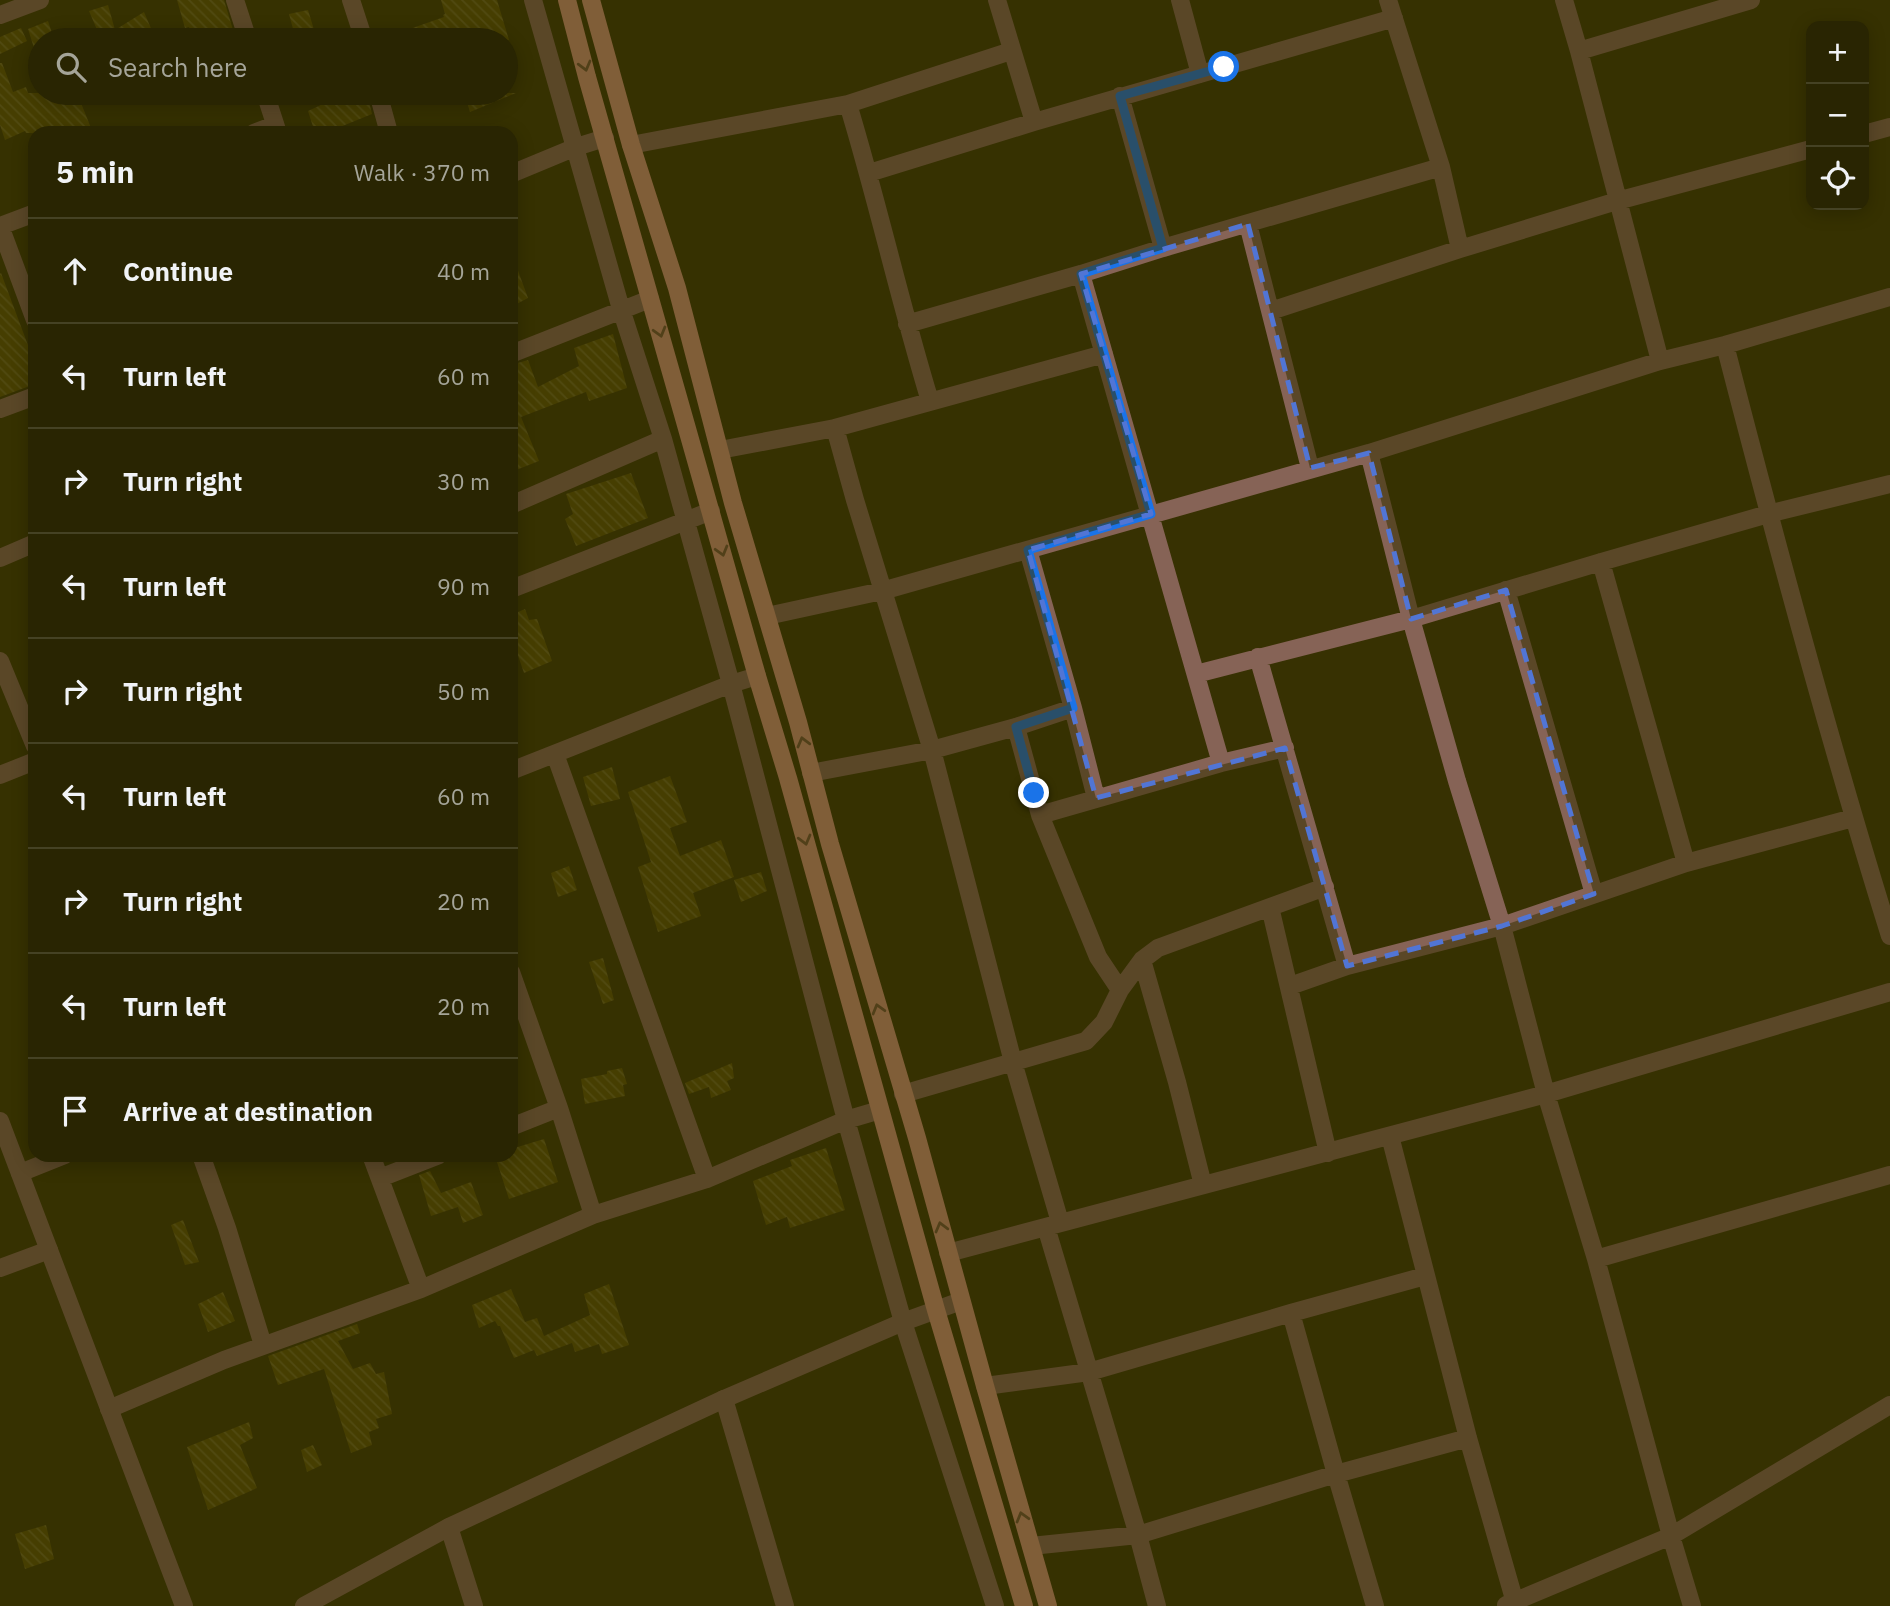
<!DOCTYPE html>
<html lang="en">
<head>
<meta charset="utf-8">
<style>
	body { margin:0; font-family:"IBM Plex Sans",sans-serif; background:#353111; color:#f1f3f6 }
	.controls { position:absolute; right:21px; top:21px; display:grid; overflow:hidden; border-radius:14px; box-shadow:0 4px 18px #0003 }
	.controls button { width:63px; height:63px; display:grid; place-items:center; padding:0; border:0; border-bottom:2px solid #454224; background:#292502; color:#f1f3f6; font:35px sans-serif }
	.stop { position:absolute; width:21px; height:21px; margin:-16px; border:5px solid #1a73e8; border-radius:50%; background:#fff }
	.stop.end { background:#1a73e8; border-color:#fff; box-shadow:0 2px 7px #0008 }
	.list { margin:0; padding:0; list-style:none }
	h2 { display:flex; justify-content:space-between; align-items:center; height:91px; margin:0; padding:0 28px; font-size:30px }
	h2 small { font-size:23px; font-weight:400; color:#a5a599 }
	.list li { display:grid; grid-template-columns:46px 1fr auto; gap:21px; align-items:center; box-sizing:border-box; height:105px; padding:0 28px; border-top:2px solid #454224 }
	.list b { display:block; font-size:26px; white-space:nowrap }
	.list em { font-size:23px; font-style:normal; color:#a5a599 }
	.icon { flex:none; width:38px; height:38px; fill:none; stroke:currentColor; stroke-width:2; stroke-linecap:round; stroke-linejoin:round }
	.map { position:relative; flex:none; width:1890px; height:1606px; overflow:hidden }
	.search { position:absolute; background:#292502; box-shadow:0 4px 18px #0003; left:28px; top:28px; width:490px; height:77px; display:flex; align-items:center; gap:18px; box-sizing:border-box; padding:0 24px; border-radius:38px; color:#a5a599; font-size:26px }
	.panel { position:absolute; background:#292502; box-shadow:0 4px 18px #0003; left:28px; top:126px; width:490px; height:1036px; border-radius:21px }
	.map>svg:first-child { display:block }
</style>
</head>
<body>
<div class="map">
<svg width="1890" height="1606" viewBox="0 0 1890 1606">
	<defs>
		<pattern id="building-back-hatch" width="6" height="6" patternUnits="userSpaceOnUse" patternTransform="scale(1.75)"><rect width="6" height="6" fill="#594f02"/><path d="M-1 5l2 2M0 0l6 6M5-1l2 2" fill="none" stroke="#716826"/></pattern>
	</defs>
	<rect width="100%" height="100%" fill="#373102"/>
	<!-- building -->
	<path fill="url(#building-back-hatch)" d="M 177,0 L 224,0 L 236,40 L 226,40 L 223,34 L 209,40 L 194,40 L 189,27 L 185,28 Z
		M 441,0 L 497,0 L 509,40 L 384,40 L 384,38 L 444,17 L 443,15 L 445,14 Z
		M 108,5 L 115,30 L 144,12 L 156,40 L 98,40 L 101,39 L 89,11 Z
		M 308,10 L 315,33 L 312,34 L 314,40 L 296,40 L 289,14 Z
		M 48,21 L 54,39 L 40,40 L 40,45 L 34,48 L 28,29 Z
		M 21,28 L 27,41 L 0,54 L 0,37 Z
		M 0,63 L 2,63 L 13,92 L 26,87 L 28,93 L 77,93 L 91,128 L 81,133 L 26,133 L 25,131 L 5,140 L 0,125 Z
		M 339,93 L 367,93 L 372,114 L 340,127 L 341,133 L 315,133 L 308,111 L 340,96 Z
		M 464,93 L 516,93 L 470,112 Z
		M 511,257 L 513,257 L 528,298 L 511,307 Z
		M 1,273 L 35,364 L 35,384 L 0,397 L 0,274 Z
		M 613,334 L 627,388 L 589,401 L 586,392 L 521,417 L 539,461 L 511,472 L 511,365 L 528,360 L 538,387 L 579,366 L 574,348 Z
		M 631,473 L 648,518 L 576,546 L 565,519 L 573,514 L 566,494 Z
		M 525,609 L 529,620 L 537,619 L 552,661 L 524,673 L 511,635 L 511,615 Z
		M 612,767 L 620,799 L 591,806 L 583,777 Z
		M 670,776 L 687,822 L 670,828 L 680,856 L 721,840 L 734,877 L 693,893 L 701,916 L 658,932 L 638,867 L 651,862 L 628,792 Z
		M 569,866 L 577,890 L 558,897 L 551,873 Z
		M 761,872 L 767,891 L 741,902 L 734,880 Z
		M 603,958 L 614,1000 L 603,1004 L 589,962 Z
		M 732,1063 L 734,1078 L 727,1081 L 731,1090 L 711,1098 L 709,1087 L 689,1094 L 685,1083 Z
		M 622,1068 L 627,1084 L 623,1085 L 625,1096 L 585,1104 L 581,1079 L 607,1074 L 607,1071 Z
		M 544,1139 L 558,1182 L 509,1199 L 496,1159 L 504,1155 L 511,1155 L 511,1149 Z
		M 826,1148 L 845,1210 L 790,1228 L 787,1217 L 766,1225 L 753,1181 L 792,1166 L 790,1160 Z
		M 430,1171 L 441,1193 L 471,1182 L 483,1215 L 463,1223 L 458,1207 L 431,1216 L 419,1175 Z
		M 183,1220 L 199,1262 L 185,1265 L 171,1225 Z
		M 609,1284 L 629,1345 L 602,1354 L 599,1344 L 575,1352 L 572,1343 L 537,1356 L 534,1350 L 514,1358 L 500,1326 L 498,1326 L 495,1321 L 479,1328 L 472,1305 L 511,1289 L 525,1322 L 537,1318 L 544,1336 L 590,1315 L 584,1294 Z
		M 223,1292 L 235,1321 L 208,1332 L 198,1304 Z
		M 357,1324 L 360,1333 L 338,1341 L 353,1369 L 370,1363 L 376,1374 L 384,1372 L 392,1414 L 376,1419 L 379,1428 L 369,1432 L 372,1445 L 351,1453 L 324,1369 L 278,1385 L 268,1356 Z
		M 249,1422 L 253,1438 L 240,1445 L 257,1488 L 208,1510 L 187,1447 Z
		M 313,1445 L 322,1465 L 307,1472 L 301,1450 Z
		M 46,1525 L 54,1559 L 25,1569 L 15,1534 Z"/>
	<g fill="none" stroke-linecap="round" stroke-linejoin="round">
		<!-- minor -->
		<path stroke="#866356" stroke-width="18" d="M 235,0 L 248,40
			M 351,0 L 364,40
			M 533,0 L 621,309 L 663,439 L 731,684 L 846,1120 L 903,1322 L 995,1606
			M 997,0 L 1034,122
			M 1180,0 L 1200,74
			M 1388,0 L 1441,167 L 1460,249
			M 1564,0 L 1579,51 L 1660,361
			M 0,15 L 40,0
			M 1579,51 L 1751,0
			M 265,93 L 278,133
			M 378,93 L 389,133
			M 1120,96 L 1163,248
			M 848,104 C 878,203 900,303 930,401
			M 254,133 L 275,125
			M 1864,134 L 1890,127
			M 631,145 L 848,104 L 1011,51
			M 869,173 L 1034,122 L 1394,18
			M 511,174 L 576,147 L 605,138
			M 35,213 L 0,226 L 35,320
			M 1248,224 L 1310,468
			M 1081,274 L 1221,763
			M 1271,311 L 1460,249 L 1617,201 L 1811,149
			M 907,324 L 1081,274 L 1163,248 L 1441,167
			M 1725,345 C 1776,543 1829,741 1890,936
			M 511,354 L 650,299
			M 0,409 L 35,396
			M 835,428 L 855,500 L 932,750 L 1013,1062 L 1060,1222
			M 720,450 L 835,428 L 1104,354
			M 1369,453 L 1411,619 L 1457,781 L 1502,926 L 1546,1094 L 1596,1259 L 1671,1536 L 1692,1606
			M 511,505 L 663,439
			M 1028,550 L 1073,708 L 1096,798
			M 0,558 L 35,543
			M 1601,562 L 1686,863
			M 511,589 L 711,511
			M 1506,590 L 1594,894
			M 767,616 L 882,591 L 1369,453 L 1660,361 L 1725,345 L 1890,297
			M 1258,657 L 1347,966
			M 0,661 L 35,746
			M 1196,674 L 1411,619 L 1601,562 L 1768,514 L 1890,484
			M 1016,727 L 1040,815 L 1098,957 L 1120,990
			M 555,754 L 707,1179
			M 511,771 L 731,684 L 757,676
			M 811,773 L 932,750 L 1016,727 L 1073,708
			M 0,775 L 35,761
			M 1040,815 L 1221,763 L 1285,748
			M 1270,907 L 1328,1153
			M 1142,960 L 1177,1082 L 1203,1185
			M 511,972 L 559,1108 L 593,1215
			M 1290,986 L 1347,966 L 1502,926 L 1686,863 L 1853,818
			M 903,1094 L 1086,1041 L 1104,1022 L 1120,990 L 1142,960 L 1158,948 L 1325,887
			M 511,1127 L 559,1108
			M 1390,1136 L 1468,1438 L 1516,1606
			M 201,1155 L 227,1228 L 263,1345
			M 371,1155 L 421,1289
			M 20,1173 L 65,1155
			M 380,1178 L 439,1155
			M 1046,1227 L 1138,1535 L 1157,1606
			M 948,1253 L 1546,1094 L 1890,992
			M 1596,1259 L 1890,1175
			M 0,1268 L 49,1250
			M 1291,1313 L 1336,1474 L 1375,1606
			M 985,1386 L 1089,1372 L 1291,1313 L 1425,1276
			M 724,1399 L 785,1606
			M 109,1409 L 224,1360 L 421,1289 L 593,1215 L 707,1179 L 846,1120 L 880,1110
			M 449,1527 L 474,1606
			M 1031,1546 L 1138,1535 L 1336,1474 L 1468,1438
			M 1506,1605 L 1671,1536 L 1890,1405"/>
		<!-- tertiary -->
		<path stroke="#866356" stroke-width="18" d="M 0,1121 L 184,1606
			M 304,1606 L 449,1527 L 724,1399 L 903,1322 L 961,1301"/>
		<!-- primary -->
		<path stroke="#da947a" stroke-width="18" d="M 567,0 L 587,77 L 686,425 L 757,676 L 788,778 L 936,1310 L 1024,1606
			M 591,0 L 631,145 L 677,288 L 733,503 L 798,722 L 830,844 L 917,1138 L 985,1386 L 1048,1606"/>
	</g>
	<!-- one-way arrows -->
	<defs><path id="oneway-chevron" d="M-2-3.5L2.5 0L-2 3.5" fill="none" stroke-width="1.6" stroke-linecap="round" stroke-linejoin="round" transform="scale(1.75)"/></defs>
	<g stroke="#715336">
		<use href="#oneway-chevron" transform="translate(585 66) rotate(75)"/>
		<use href="#oneway-chevron" transform="translate(660 332) rotate(74)"/>
		<use href="#oneway-chevron" transform="translate(722 551) rotate(74)"/>
		<use href="#oneway-chevron" transform="translate(803 742) rotate(-105)"/>
		<use href="#oneway-chevron" transform="translate(805 840) rotate(75)"/>
		<use href="#oneway-chevron" transform="translate(878 1009) rotate(-106)"/>
		<use href="#oneway-chevron" transform="translate(941 1227) rotate(-105)"/>
		<use href="#oneway-chevron" transform="translate(1022 1517) rotate(-106)"/>
	</g>
	<g fill="none" stroke-linecap="round" stroke-linejoin="round">
		<!-- route -->
		<path stroke="#1a73e8" stroke-width="9" d="M 1034,793 L 1016,727 L 1073,708 L 1028,550 L 1151,514 L 1081,274 L 1163,248 L 1120,96 L 1224,67"/>
	</g>
	<!-- marked area -->
	<path d="M0 0H1890V1606H0ZM 1248,224 L 1310,468 L 1369,453 L 1411,619 L 1506,590 L 1594,894 L 1502,926 L 1347,966 L 1285,748 L 1096,798 L 1028,550 L 1151,514 L 1081,274 Z" fill="#373102" fill-opacity=".55" fill-rule="evenodd"/>
	<path fill="none" stroke="#5175d5" stroke-width="5" stroke-dasharray="14 9" stroke-linejoin="round" d="M 1248,224 L 1310,468 L 1369,453 L 1411,619 L 1506,590 L 1594,894 L 1502,926 L 1347,966 L 1285,748 L 1096,798 L 1028,550 L 1151,514 L 1081,274 Z"/>
</svg>
<div class="controls">
<button>+</button>
<button>−</button>
<button><svg class="icon" aria-label="locate" viewBox="0 0 24 24"><circle cx="12" cy="12" r="6"/><path d="M12 2v4M12 18v4M2 12h4M18 12h4"/></svg></button>
</div>
<div class="stop" style="left:1224px;top:67px"></div>
<div class="stop end" style="left:1034px;top:793px"></div>
<div class="search"><svg class="icon" aria-label="search" viewBox="0 0 24 24"><circle cx="10" cy="10" r="6"/><path d="M15 15l6 6"/></svg>Search here</div>
<section class="panel">
<h2>5 min<small>Walk · 370 m</small></h2>
<ul class="list">
<li><svg class="icon" aria-label="ahead" viewBox="0 0 24 24"><path d="M12 20V5M6 11l6-6 6 6"/></svg><div><b>Continue</b></div><em>40 m</em></li>
<li><svg class="icon" aria-label="left" viewBox="0 0 24 24"><path d="M17 20v-9H6M10 6l-5 5 5 5"/></svg><div><b>Turn left</b></div><em>60 m</em></li>
<li><svg class="icon" aria-label="right" viewBox="0 0 24 24"><path d="M7 20v-9h11M14 6l5 5-5 5"/></svg><div><b>Turn right</b></div><em>30 m</em></li>
<li><svg class="icon" aria-label="left" viewBox="0 0 24 24"><path d="M17 20v-9H6M10 6l-5 5 5 5"/></svg><div><b>Turn left</b></div><em>90 m</em></li>
<li><svg class="icon" aria-label="right" viewBox="0 0 24 24"><path d="M7 20v-9h11M14 6l5 5-5 5"/></svg><div><b>Turn right</b></div><em>50 m</em></li>
<li><svg class="icon" aria-label="left" viewBox="0 0 24 24"><path d="M17 20v-9H6M10 6l-5 5 5 5"/></svg><div><b>Turn left</b></div><em>60 m</em></li>
<li><svg class="icon" aria-label="right" viewBox="0 0 24 24"><path d="M7 20v-9h11M14 6l5 5-5 5"/></svg><div><b>Turn right</b></div><em>20 m</em></li>
<li><svg class="icon" aria-label="left" viewBox="0 0 24 24"><path d="M17 20v-9H6M10 6l-5 5 5 5"/></svg><div><b>Turn left</b></div><em>20 m</em></li>
<li><svg class="icon" aria-label="arrive" viewBox="0 0 24 24"><path d="M6 21V4h12l-3 4 3 4H6"/></svg><div><b>Arrive at destination</b></div></li>
</ul>
</section>
</div>
</body>
</html>
